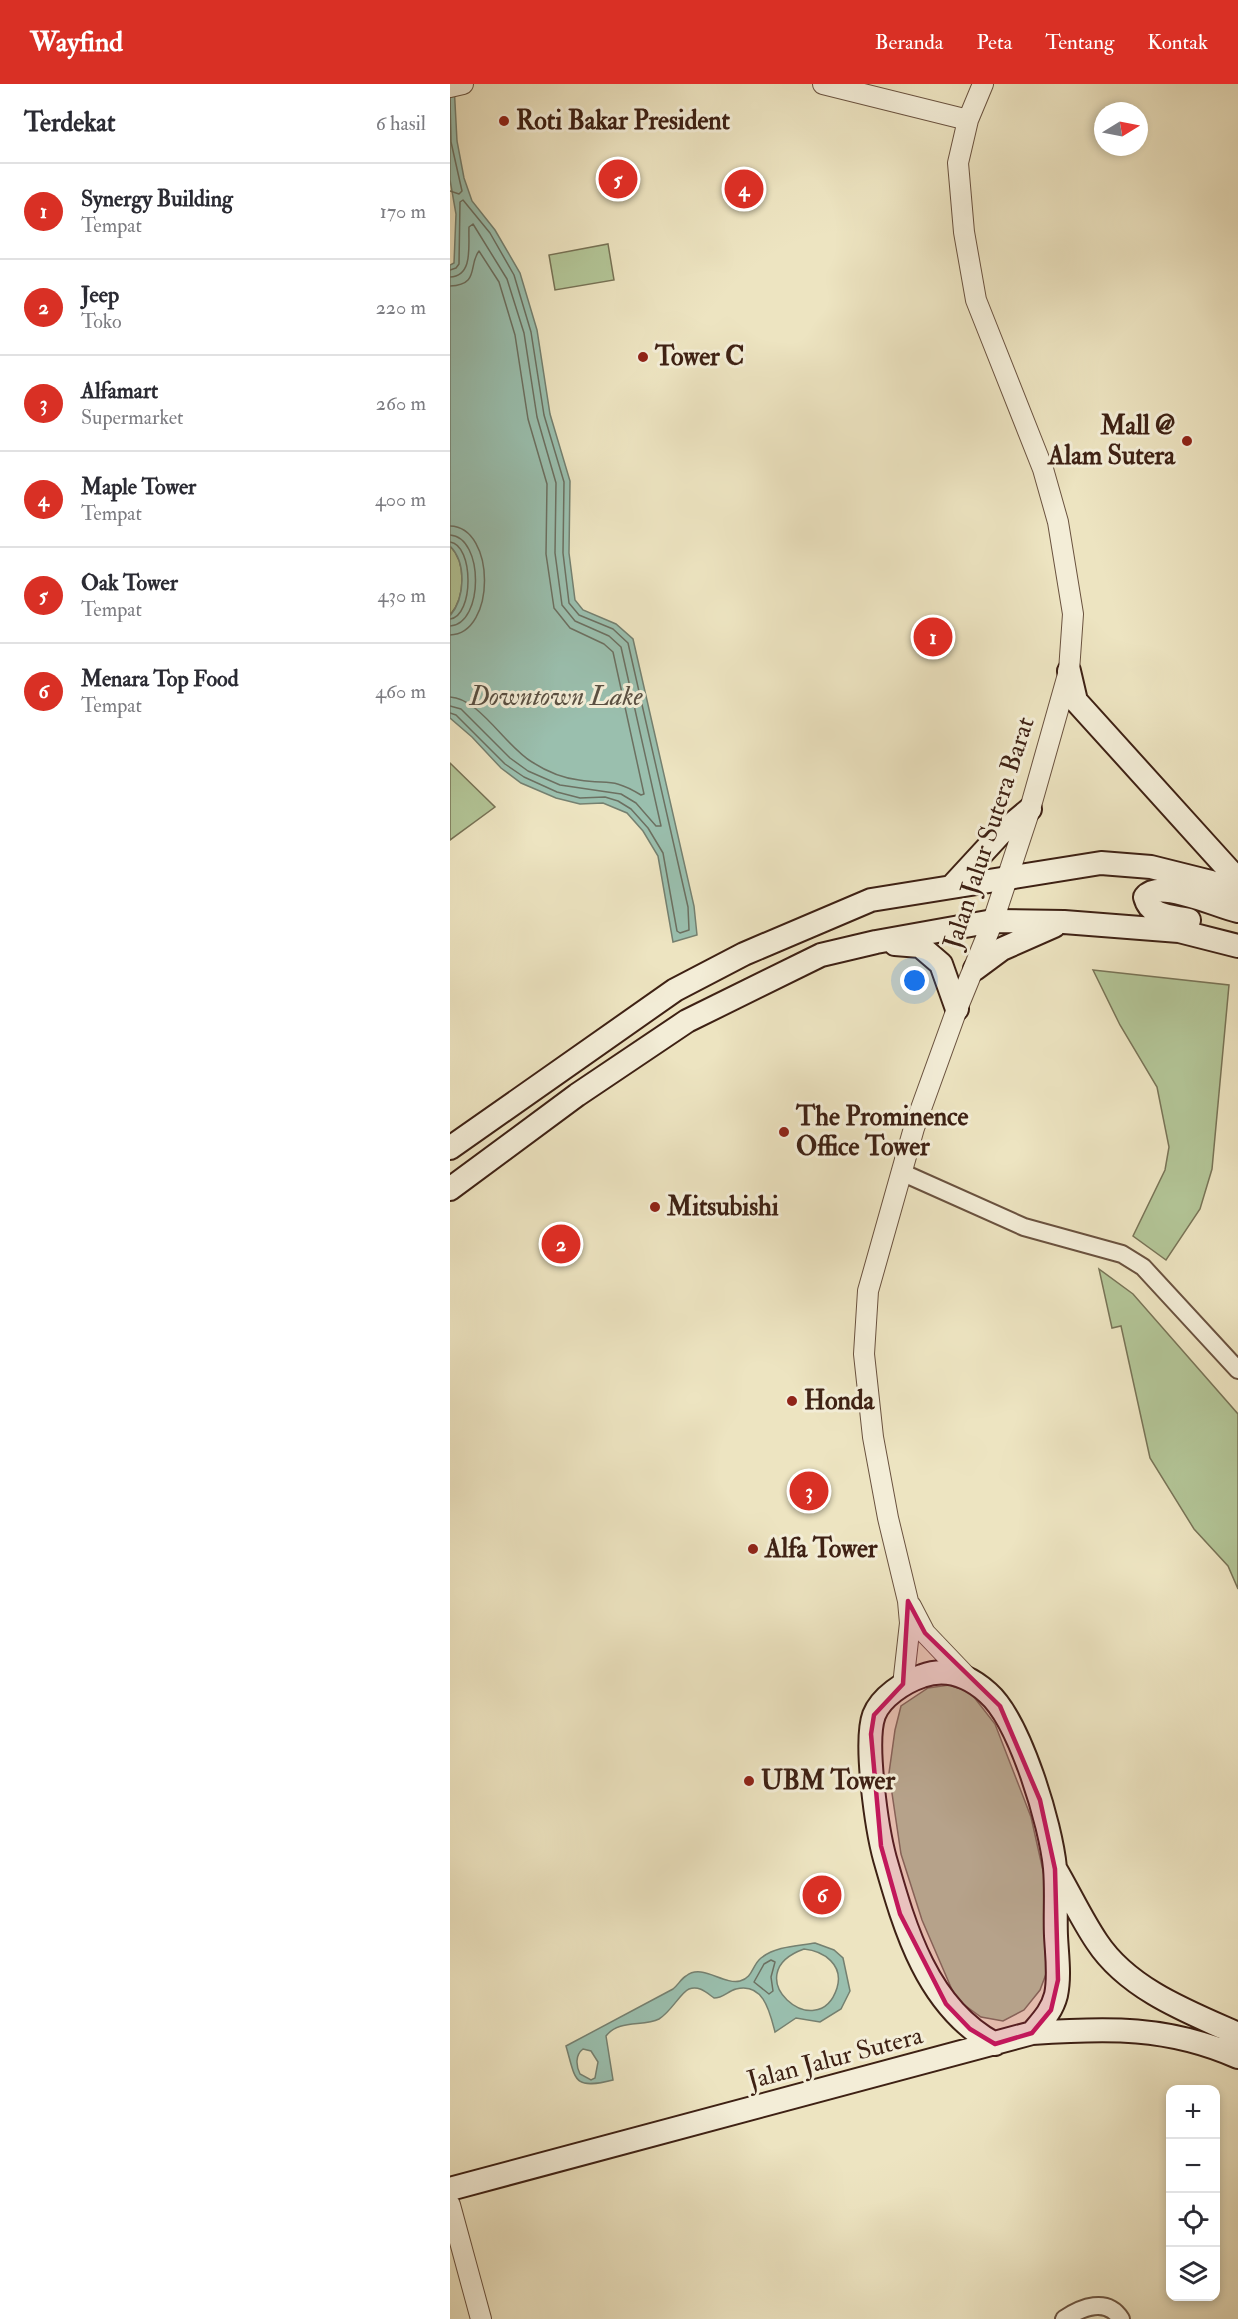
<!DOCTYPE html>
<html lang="id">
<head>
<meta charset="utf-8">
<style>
	body { margin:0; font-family:"IM FELL Double Pica",serif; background:#f2f2f3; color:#2b2b33 }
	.controls { position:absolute; right:18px; bottom:18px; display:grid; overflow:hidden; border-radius:12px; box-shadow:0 3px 9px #0003 }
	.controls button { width:54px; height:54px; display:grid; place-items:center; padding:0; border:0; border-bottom:2px solid #e1e1e2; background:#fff; color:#2b2b33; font:30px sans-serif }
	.compass { position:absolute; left:644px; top:18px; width:54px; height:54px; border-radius:50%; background:#fff; box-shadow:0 3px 9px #0003; rotate:80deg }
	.you { position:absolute; left:465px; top:897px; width:21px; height:21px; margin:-15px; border:4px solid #fff; border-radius:50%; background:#1a73e8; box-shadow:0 0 0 9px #1a73e833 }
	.badge { display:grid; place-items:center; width:39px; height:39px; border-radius:50%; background:#d93025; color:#fff; font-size:20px; font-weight:700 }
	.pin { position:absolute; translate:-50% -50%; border:3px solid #fff; box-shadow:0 2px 6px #0006 }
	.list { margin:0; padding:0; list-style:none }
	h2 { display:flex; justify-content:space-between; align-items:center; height:78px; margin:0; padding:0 24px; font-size:26px }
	h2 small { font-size:20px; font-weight:400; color:#7c7c81 }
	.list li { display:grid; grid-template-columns:39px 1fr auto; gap:18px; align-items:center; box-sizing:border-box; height:96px; padding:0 24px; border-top:2px solid #e1e1e2 }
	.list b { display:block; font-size:22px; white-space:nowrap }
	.list p { margin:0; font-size:20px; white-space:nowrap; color:#7c7c81 }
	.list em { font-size:20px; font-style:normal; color:#7c7c81 }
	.icon { flex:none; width:33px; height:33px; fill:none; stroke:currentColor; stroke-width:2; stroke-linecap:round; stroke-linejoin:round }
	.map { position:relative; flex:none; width:788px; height:2235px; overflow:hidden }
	header { display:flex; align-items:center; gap:36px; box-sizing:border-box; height:84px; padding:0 30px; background:#d93025; color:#fff }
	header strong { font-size:28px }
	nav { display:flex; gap:33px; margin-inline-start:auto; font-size:21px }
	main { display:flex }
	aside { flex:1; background:#fff }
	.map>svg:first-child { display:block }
</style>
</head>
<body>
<header>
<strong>Wayfind</strong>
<nav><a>Beranda</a><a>Peta</a><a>Tentang</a><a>Kontak</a></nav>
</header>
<main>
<aside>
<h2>Terdekat<small>6 hasil</small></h2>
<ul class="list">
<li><span class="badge">1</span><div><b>Synergy Building</b><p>Tempat</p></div><em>170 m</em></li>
<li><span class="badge">2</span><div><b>Jeep</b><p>Toko</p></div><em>220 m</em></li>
<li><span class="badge">3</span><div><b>Alfamart</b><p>Supermarket</p></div><em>260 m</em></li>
<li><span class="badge">4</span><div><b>Maple Tower</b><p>Tempat</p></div><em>400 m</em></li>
<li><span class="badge">5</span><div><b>Oak Tower</b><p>Tempat</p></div><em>430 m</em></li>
<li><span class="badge">6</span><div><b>Menara Top Food</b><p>Tempat</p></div><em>460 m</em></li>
</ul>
</aside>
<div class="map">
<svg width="788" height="2235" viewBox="0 0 788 2235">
	<rect width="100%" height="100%" fill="#ede4c1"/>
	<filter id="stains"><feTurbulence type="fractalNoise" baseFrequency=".00333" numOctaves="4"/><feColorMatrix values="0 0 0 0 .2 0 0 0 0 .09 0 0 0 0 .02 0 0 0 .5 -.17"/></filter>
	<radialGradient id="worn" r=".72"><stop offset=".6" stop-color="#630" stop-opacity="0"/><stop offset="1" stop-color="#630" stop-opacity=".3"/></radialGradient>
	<!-- green -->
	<path fill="#b3c597" stroke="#787356" stroke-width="1.5" d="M 158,160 L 164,196 L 105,206 L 99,171 Z
		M 0,462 C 17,479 15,514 0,531 Z
		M 0,679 L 45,723 L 0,756 Z
		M 643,886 L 779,901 L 762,1085 L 750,1125 L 716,1176 L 683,1152 L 715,1086 L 719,1063 L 707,1003 L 670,941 Z
		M 649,1185 L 683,1210 L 788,1330 L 788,1505 L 778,1482 L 744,1445 L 700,1374 L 671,1242 L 662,1244 Z
		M 499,1601 L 520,1608 L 545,1640 L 581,1733 L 596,1800 L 599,1882 L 590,1906 L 574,1926 L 553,1937 L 531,1933 L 506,1915 L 472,1836 L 451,1770 L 439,1689 L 445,1646 L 451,1622 L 478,1604 Z"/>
	<!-- water -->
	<path fill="#9abfae" stroke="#758070" stroke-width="1.5" fill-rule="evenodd" d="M 0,0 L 4,0 L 7,57 L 14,94 L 22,117 L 45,146 L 70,189 L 87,246 L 100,330 L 120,397 L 119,469 L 125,516 L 133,526 L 166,540 L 183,555 L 244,822 L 247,851 L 223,858 L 208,772 L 193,747 L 177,729 L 153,719 L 130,720 L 106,714 L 71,699 L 51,684 L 22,653 L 0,634 L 0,532 C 15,514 17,479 0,462 L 0,181 L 4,179 L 6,130 L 0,96 Z
		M 365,1859 L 384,1866 L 393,1874 L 400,1907 L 391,1925 L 370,1938 L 346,1934 L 325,1948 C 320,1929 314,1898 286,1905 C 278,1907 273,1914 264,1914 C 257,1909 249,1901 239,1905 C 231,1908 221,1928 209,1935 C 193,1943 169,1935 156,1952 L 163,1996 C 123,2006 126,1997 116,1962 L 223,1905 C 228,1901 231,1895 236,1892 C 252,1879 273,1901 290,1897 C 303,1894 302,1881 311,1874 C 326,1862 348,1862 365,1859 ZM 354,1865 C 374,1867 394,1881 387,1904 C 368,1963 284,1890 354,1865 ZM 133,1965 L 141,1967 L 148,1978 L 145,1994 L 141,1996 L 130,1990 C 126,1982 125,1971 133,1965 Z"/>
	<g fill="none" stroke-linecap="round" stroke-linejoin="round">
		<!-- shore -->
		<path stroke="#6c7061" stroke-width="1.5" d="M 0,14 L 1,58 L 12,107 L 9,110 L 0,107
			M 0,186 L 6,184 L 9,180 L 10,118 L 13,116 L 40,149 L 64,191 L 81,248 L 94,331 L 114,398 L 113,469 L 119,519 L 129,531 L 163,545 L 178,559 L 238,823 L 239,846 L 230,849 L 227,847 L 213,769 L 198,744 L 181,725 L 168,717 L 155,713 L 130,714 L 107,708 L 74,693 L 55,680 L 6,631 L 0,629
			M 0,193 C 24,192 18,160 19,143 L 23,140 L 57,195 L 74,249 L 87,333 L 106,399 L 105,469 L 112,521 L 125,537 L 159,552 L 171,563 L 211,742 L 206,742 L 186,719 L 171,710 L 110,701 L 78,687 L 60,674 L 11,625 L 0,622
			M 0,202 C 30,201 18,181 29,167 L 49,198 L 65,251 L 78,335 L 97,400 L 96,470 L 104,524 L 120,544 L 154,560 L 163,568 L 194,710 L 191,711 C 162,693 158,701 129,696 C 113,694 96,687 82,678 C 56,663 29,614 0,613
			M 0,442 C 46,443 46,550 0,551
			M 0,451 C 34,453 34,540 0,542
			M 0,458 C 24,461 24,532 0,535
			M 321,1876 L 325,1878 L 321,1893 L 323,1907 L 319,1910 L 304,1898 L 314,1880 Z"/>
		<!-- minor casing -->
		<g stroke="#6a523f" stroke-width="20">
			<path id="minor" d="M 451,1088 L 574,1143 L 672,1170 L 693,1183 L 788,1286
				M 614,2235 C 632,2223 657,2213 671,2235"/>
		</g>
		<!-- tertiary casing -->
		<g stroke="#6a523f" stroke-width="22">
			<path id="tertiary" d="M 373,0 L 518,36
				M 0,3 L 13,0
				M 461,1522 L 475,1549 L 517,1593
				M 453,1601 L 460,1539 L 458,1517 L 438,1434 L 423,1353 L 414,1270 L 418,1207 L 464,1044 L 507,925 L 543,837 L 580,725 L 619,587 L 623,530 L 608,438 L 593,385 L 526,216 L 514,148 L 508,79 L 518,36 L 533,0
				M 0,2121 L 31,2235"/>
		</g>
		<!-- secondary casing -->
		<g stroke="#3e2114" stroke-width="26">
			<path id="secondary" d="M 619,587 L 626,617 L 788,796
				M 503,801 L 550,750 L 580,725
				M 739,836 C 721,832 700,833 695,813 C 710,794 765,822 788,827
				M 445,860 L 470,862 L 491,880 L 507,925
				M 525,885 L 552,865 L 604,842
				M 0,1064 L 225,906 L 294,870 L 421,816 L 651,779 L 701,783 L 761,798 L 788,812
				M 0,1105 L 127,1011 L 237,937 L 371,871 L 426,858 L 543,837 L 614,838 L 729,847 L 788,862
				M 606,1786 C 620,1810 632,1836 647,1858 C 678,1905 738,1928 788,1950
				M 545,1960 C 477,1923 455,1845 435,1775 C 427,1746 414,1658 424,1631 C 431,1613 454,1598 472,1592 C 497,1583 519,1592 538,1609 C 570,1637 601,1741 605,1784 C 607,1807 605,1830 606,1852 C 607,1872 610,1892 606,1911 C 602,1927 592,1937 582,1949
				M 0,2105 L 582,1949 C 657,1944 718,1942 788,1973"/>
		</g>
		<!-- minor -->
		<use href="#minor" stroke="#f3edd7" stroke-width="16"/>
		<!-- tertiary -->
		<use href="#tertiary" stroke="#f3edd7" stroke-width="20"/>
		<!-- secondary -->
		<use href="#secondary" stroke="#f3edd7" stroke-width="22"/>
	</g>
	<!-- marked area -->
	<path fill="#c2185b" fill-opacity="0.2" stroke="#c2185b" stroke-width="4.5" stroke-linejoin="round" d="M 458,1517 L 475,1549 L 550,1622 L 590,1716 L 605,1785 L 608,1896 L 601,1926 L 582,1949 L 545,1960 L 520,1945 L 496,1920 L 450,1830 L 431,1762 L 421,1650 L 424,1631 L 453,1600 Z"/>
	<!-- markers -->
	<g fill="#8f2418" stroke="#f3edd7" stroke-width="2">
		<circle cx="54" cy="37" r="6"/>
		<circle cx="193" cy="273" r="6"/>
		<circle cx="737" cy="357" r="6"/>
		<circle cx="334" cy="1048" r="6"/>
		<circle cx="205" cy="1123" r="6"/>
		<circle cx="342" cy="1317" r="6"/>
		<circle cx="303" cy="1465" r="6"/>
		<circle cx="299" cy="1697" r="6"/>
	</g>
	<g text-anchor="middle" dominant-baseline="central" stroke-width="6" stroke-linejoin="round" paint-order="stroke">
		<!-- poi labels -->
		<g font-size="26" font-weight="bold" fill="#3e2114" stroke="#f3edd7" text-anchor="start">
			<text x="66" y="37">Roti Bakar President</text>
			<text x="205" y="273">Tower C</text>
			<text x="725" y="342" text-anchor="end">Mall @<tspan x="725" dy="30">Alam Sutera</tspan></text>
			<text x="346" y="1033">The Prominence<tspan x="346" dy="30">Office Tower</tspan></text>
			<text x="217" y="1123">Mitsubishi</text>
			<text x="354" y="1317">Honda</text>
			<text x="315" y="1465">Alfa Tower</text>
			<text x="311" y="1697">UBM Tower</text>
		</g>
		<!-- street labels -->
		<g font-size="26" fill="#3e2114" stroke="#f3edd7">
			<text transform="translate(539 749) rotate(-72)">Jalan Jalur Sutera Barat</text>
			<text transform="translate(385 1974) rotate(-15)">Jalan Jalur Sutera</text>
		</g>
		<!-- water labels -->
		<g font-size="27" font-style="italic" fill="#5a5042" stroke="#f3edd7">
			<text x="106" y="612">Downtown Lake</text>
		</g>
	</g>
	<rect width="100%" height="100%" filter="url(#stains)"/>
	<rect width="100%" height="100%" fill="url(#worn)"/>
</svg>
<div class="controls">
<button>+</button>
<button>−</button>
<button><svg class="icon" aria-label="locate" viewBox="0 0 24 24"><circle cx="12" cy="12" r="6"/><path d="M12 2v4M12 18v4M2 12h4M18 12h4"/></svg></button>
<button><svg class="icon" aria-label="layers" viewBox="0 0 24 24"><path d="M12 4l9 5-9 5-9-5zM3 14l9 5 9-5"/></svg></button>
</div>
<svg class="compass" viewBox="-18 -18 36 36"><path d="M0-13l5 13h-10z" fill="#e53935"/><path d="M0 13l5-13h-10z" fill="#7c7c81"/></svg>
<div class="you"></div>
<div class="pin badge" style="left:483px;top:553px">1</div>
<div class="pin badge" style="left:111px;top:1160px">2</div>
<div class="pin badge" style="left:359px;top:1407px">3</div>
<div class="pin badge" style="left:294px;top:105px">4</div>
<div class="pin badge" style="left:168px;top:95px">5</div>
<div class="pin badge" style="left:372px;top:1811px">6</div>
</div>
</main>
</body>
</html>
